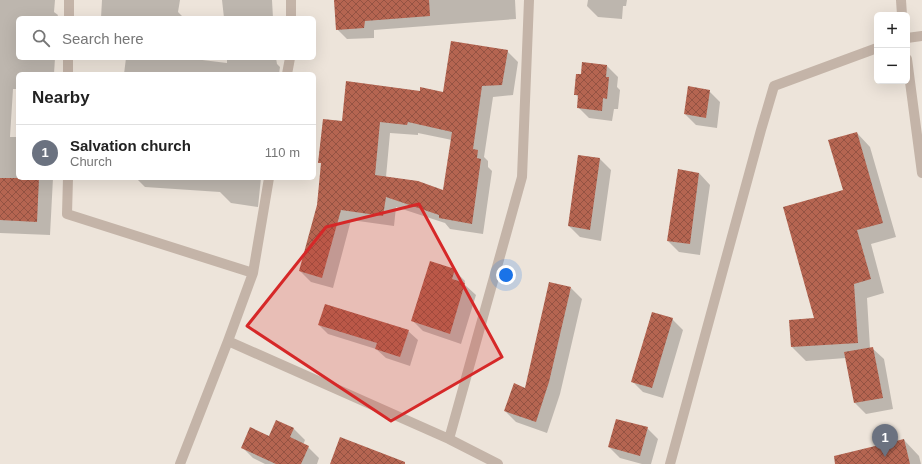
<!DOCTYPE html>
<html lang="en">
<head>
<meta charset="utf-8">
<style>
	body { margin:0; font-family:Helvetica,sans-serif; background:#f6f6f6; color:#222 }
	.controls { position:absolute; right:12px; top:12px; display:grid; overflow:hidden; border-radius:6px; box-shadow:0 4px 16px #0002 }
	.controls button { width:36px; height:36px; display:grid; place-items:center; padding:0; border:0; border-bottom:1px solid #e0e0e0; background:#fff; color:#222; font:20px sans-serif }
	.you { position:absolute; left:506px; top:275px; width:14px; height:14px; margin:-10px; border:3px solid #fff; border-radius:50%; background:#1a73e8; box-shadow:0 0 0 6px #1a73e833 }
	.badge { display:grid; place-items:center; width:26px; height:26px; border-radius:50%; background:#2563eb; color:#fff; font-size:13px; font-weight:700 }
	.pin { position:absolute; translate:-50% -33px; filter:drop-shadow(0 1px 2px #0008) }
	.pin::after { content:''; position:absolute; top:21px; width:14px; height:12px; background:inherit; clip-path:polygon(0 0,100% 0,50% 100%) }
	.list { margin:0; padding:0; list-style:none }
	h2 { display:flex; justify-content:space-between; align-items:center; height:52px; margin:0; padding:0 16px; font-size:17px }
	h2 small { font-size:13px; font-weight:400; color:#767676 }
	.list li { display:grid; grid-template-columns:26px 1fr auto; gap:12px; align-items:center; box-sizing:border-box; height:56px; padding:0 16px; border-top:1px solid #e0e0e0 }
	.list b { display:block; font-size:15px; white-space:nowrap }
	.list p { margin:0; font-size:13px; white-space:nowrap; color:#767676 }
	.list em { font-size:13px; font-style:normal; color:#767676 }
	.icon { flex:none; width:22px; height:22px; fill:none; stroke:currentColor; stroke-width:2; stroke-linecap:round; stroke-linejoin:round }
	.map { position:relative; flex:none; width:922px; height:464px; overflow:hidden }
	.search { position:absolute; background:#fff; box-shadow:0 4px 16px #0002; left:16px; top:16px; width:300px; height:44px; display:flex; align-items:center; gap:10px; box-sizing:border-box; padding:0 14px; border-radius:6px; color:#767676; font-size:15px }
	.panel { position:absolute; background:#fff; box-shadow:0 4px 16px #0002; left:16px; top:72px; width:300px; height:108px; border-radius:6px }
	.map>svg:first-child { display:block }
</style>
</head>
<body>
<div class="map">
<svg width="922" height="464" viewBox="0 0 922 464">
	<defs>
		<pattern id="building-cross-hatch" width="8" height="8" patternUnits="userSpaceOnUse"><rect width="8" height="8" fill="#b56551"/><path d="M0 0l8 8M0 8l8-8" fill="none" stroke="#945343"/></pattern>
	</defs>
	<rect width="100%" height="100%" fill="#ede4da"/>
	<!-- shadow -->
	<path fill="#0003" fill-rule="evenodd" d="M 0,0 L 55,0 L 54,12 L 58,15 L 57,18 L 18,18 L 18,58 L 55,58 L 54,74 L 18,74 L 18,89 L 13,89 L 10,137 L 18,137 L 18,178 L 53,178 L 50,235 L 0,233 Z
		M 102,0 L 180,0 L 178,12 L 184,18 L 101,18 Z
		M 222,0 L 272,0 L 273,18 L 224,18 Z
		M 335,0 L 515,0 L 516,19 L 374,30 L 374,38 L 347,39 L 337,29 Z
		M 588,0 L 627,0 L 626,6 L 623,6 L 622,19 L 598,17 L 587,6 Z
		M 507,51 L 518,62 L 513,95 L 493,97 L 484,157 L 488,161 L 488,167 L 492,171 L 483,234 L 450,229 L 445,223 L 396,207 L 394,226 L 351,220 L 333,288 L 311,282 L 300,271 L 318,205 L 322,165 L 320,162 L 343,123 L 420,92 L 444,93 ZM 390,133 L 418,135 L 418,133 L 452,140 L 444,191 L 386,177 Z
		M 126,58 L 186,58 L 227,63 L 227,58 L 276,58 L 277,64 L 280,67 L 279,74 L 124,74 Z
		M 583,63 L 607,66 L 618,77 L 617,87 L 620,90 L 618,109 L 614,109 L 612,121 L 589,118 L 578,107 L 579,98 L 575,94 L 582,75 Z
		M 709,91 L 720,102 L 717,128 L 696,125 L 685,114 Z
		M 857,133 L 870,147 L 896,237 L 871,244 L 884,293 L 867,298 L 870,348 L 872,348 L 884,359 L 893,409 L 866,414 L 855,403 L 846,358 L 806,361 L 792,347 L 815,319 Z
		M 600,159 L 611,170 L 601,241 L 580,237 L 569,226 Z
		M 699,173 L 710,185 L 700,255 L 679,252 L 668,241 Z
		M 136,178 L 261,178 L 258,207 L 231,203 L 220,192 L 145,187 Z
		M 454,270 L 465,281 L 464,284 L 476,295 L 461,344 L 423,331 L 412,320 Z
		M 571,288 L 582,299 L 560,394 L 547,433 L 516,422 L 505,411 L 526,389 Z
		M 672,319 L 683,330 L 663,398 L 643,392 L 632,381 Z
		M 319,325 L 408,331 L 418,340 L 410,366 L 386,358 L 376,349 L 328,334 Z
		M 647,428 L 658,439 L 651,464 L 642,464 L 620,458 L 609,447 Z
		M 294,429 L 305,440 L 303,445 L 308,447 L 319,458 L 317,464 L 265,464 L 253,458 L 242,447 Z
		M 904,440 L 919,456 L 921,464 L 864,464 Z"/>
	<!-- building -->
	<path fill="url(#building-cross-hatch)" fill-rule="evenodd" d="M 334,0 L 429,0 L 430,16 L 365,21 L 364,28 L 336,30 Z
		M 451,41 L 508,50 L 502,85 L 482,86 L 473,149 L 478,150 L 477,158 L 481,159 L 472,224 L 439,218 L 439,215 L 386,197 L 383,216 L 341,210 L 322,278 L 299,271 L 317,205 L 321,163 L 318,163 L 323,119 L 342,121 L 346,81 L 420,91 L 420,87 L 443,92 ZM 380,122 L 407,125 L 408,122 L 452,132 L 443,190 L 418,181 L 375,175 Z
		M 582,62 L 607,65 L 606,77 L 609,77 L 607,99 L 603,98 L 602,111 L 577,108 L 578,95 L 574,95 L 576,74 L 581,74 Z
		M 688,86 L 710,90 L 706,118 L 684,114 Z
		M 857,132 L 883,223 L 857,230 L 871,279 L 854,284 L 858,343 L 791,347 L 789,320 L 814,318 L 783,207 L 843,190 L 828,140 Z
		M 578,155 L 600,158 L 590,230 L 568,226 Z
		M 678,169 L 699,173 L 690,244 L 667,241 Z
		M 0,178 L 39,178 L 37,222 L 0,220 Z
		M 430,261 L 455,269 L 452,279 L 465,283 L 450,334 L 411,321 Z
		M 549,282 L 571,287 L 549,382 L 536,422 L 504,411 L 514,383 L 525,388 Z
		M 325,304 L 409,330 L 400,357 L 375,349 L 377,343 L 318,325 Z
		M 652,312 L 673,318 L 652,388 L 631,382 Z
		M 873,347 L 883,398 L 854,403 L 844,352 Z
		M 616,419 L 648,427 L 640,456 L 608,447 Z
		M 276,420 L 294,428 L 290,437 L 309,446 L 301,464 L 276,464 L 241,448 L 250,427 L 269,436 Z
		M 340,437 L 405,462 L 405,464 L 330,464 Z
		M 904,439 L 910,464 L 835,464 L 834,456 Z"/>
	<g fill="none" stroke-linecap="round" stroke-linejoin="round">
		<!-- minor -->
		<path stroke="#c4b4a8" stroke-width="10" d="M 901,0 L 902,15
			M 69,18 L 69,0
			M 291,18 L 291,0
			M 907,38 L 922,36
			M 907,59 L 922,173
			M 68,74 L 68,58
			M 287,74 L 290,58
			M 68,178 L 67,214 L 253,273
			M 228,341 L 449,439 L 498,464
			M 449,439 L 522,177 L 529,0
			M 180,464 L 228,341 L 253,273 L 269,178
			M 670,464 L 761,130 L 774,86 L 877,48"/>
	</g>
	<!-- marked area -->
	<path fill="#d62828" fill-opacity="0.2" stroke="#d62828" stroke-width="3" stroke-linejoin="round" d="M 419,204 L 502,357 L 391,421 L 247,326 L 326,227 Z"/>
</svg>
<div class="controls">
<button>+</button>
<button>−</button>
</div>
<div class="you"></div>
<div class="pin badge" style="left:885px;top:457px;background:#6b7280">1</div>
<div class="search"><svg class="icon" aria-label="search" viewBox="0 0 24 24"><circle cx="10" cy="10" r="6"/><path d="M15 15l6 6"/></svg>Search here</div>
<section class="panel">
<h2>Nearby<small></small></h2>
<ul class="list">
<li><span class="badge" style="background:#6b7280">1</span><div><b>Salvation church</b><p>Church</p></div><em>110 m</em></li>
</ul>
</section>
</div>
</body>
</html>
